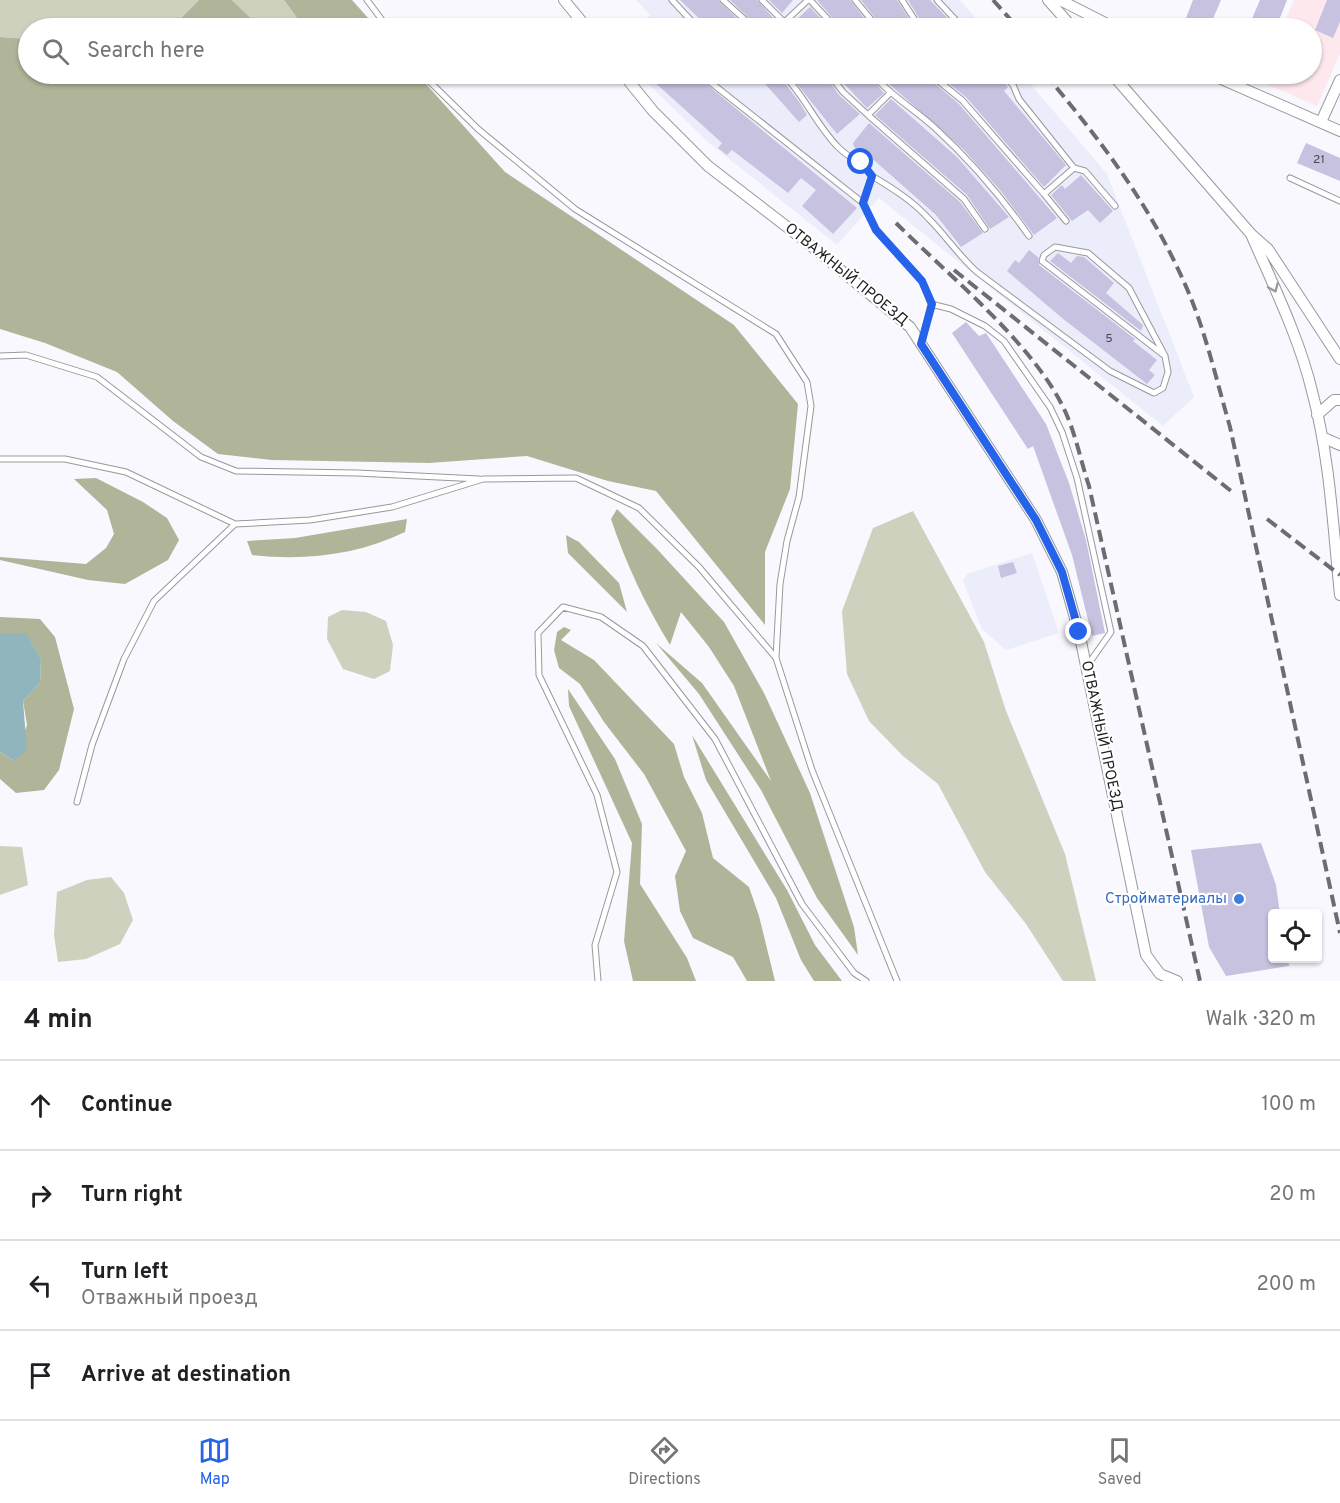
<!DOCTYPE html>
<html lang="en">
<head>
<meta charset="utf-8">
<style>
	body { margin:0; font-family:Overpass,sans-serif; background:#f6f6f6; color:#202124 }
	.controls { position:absolute; right:18px; bottom:18px; display:grid; overflow:hidden; border-radius:6px; box-shadow:0 2px 4px #0004 }
	.controls button { width:54px; height:54px; display:grid; place-items:center; padding:0; border:0; border-bottom:2px solid #e0e0e0; background:#fff; color:#202124; font:30px sans-serif }
	.stop { position:absolute; width:18px; height:18px; margin:-14px; border:4px solid #2563eb; border-radius:50%; background:#fff }
	.stop.end { background:#2563eb; border-color:#fff; box-shadow:0 2px 6px #0008 }
	.list { margin:0; padding:0; list-style:none }
	h2 { display:flex; justify-content:space-between; align-items:center; height:78px; margin:0; padding:0 24px; font-size:26px }
	h2 small { font-size:20px; font-weight:400; color:#757577 }
	.list li { display:grid; grid-template-columns:39px 1fr auto; gap:18px; align-items:center; box-sizing:border-box; height:90px; padding:0 24px; border-top:2px solid #e0e0e0 }
	.list b { display:block; font-size:22px; white-space:nowrap }
	.list p { margin:0; font-size:20px; white-space:nowrap; color:#757577 }
	.list em { font-size:20px; font-style:normal; color:#757577 }
	.icon { flex:none; width:33px; height:33px; fill:none; stroke:currentColor; stroke-width:2; stroke-linecap:round; stroke-linejoin:round }
	.map { position:relative; flex:none; width:1340px; height:981px; overflow:hidden }
	.search { position:absolute; background:#fff; box-shadow:0 2px 4px #0004; left:18px; right:18px; top:18px; height:66px; display:flex; align-items:center; gap:15px; box-sizing:border-box; padding:0 21px; border-radius:33px; color:#757577; font-size:22px }
	.sheet { height:438px; background:#fff }
	nav { display:flex; justify-content:space-around; align-items:center; box-sizing:border-box; height:84px; border-top:2px solid #e0e0e0; background:#fff; font-size:16px; color:#757577 }
	nav a { display:grid; justify-items:center; gap:3px }
	nav .on { color:#2563eb }
	.map>svg:first-child { display:block }
</style>
</head>
<body>
<div class="map">
<svg width="1340" height="981" viewBox="0 0 1340 981">
	<rect width="100%" height="100%" fill="#f8f8fe"/>
	<!-- built -->
	<path fill="#ecedfb" d="M 636,0 L 960,0 L 984,28 L 639,28 L 650,15 Z
		M 638,74 L 1022,74 L 1107,174 L 1194,397 L 1163,426 L 879,198 L 837,245 L 709,143 Z
		M 1032,553 L 1059,633 L 1006,650 L 982,629 L 963,581 L 967,574 Z"/>
	<!-- education -->
	<path fill="#fde8ee" d="M 1294,0 L 1340,0 L 1340,54 L 1317,106 L 1259,81 L 1262,74 L 1312,74 L 1312,28 L 1282,28 Z"/>
	<!-- green -->
	<path fill="#cdd1be" d="M 0,0 L 199,0 L 171,28 L 28,28 L 28,39 L 0,37 Z
		M 232,0 L 284,0 L 297,18 L 293,28 L 261,28 Z
		M 913,511 L 984,642 L 1006,711 L 1065,854 L 1096,981 L 1063,981 L 1026,924 L 985,872 L 938,784 L 903,756 L 869,721 L 847,674 L 842,611 L 873,528 Z
		M 342,610 L 366,612 L 386,621 L 393,645 L 390,671 L 374,679 L 343,669 L 327,639 L 328,617 Z
		M 0,846 L 22,847 L 28,885 L 0,895 Z
		M 111,877 L 124,893 L 133,920 L 120,944 L 86,959 L 58,962 L 54,935 L 57,892 L 87,880 Z"/>
	<!-- forest -->
	<path fill="#b0b599" d="M 199,0 L 232,0 L 261,28 L 171,28 Z
		M 284,0 L 352,0 L 377,28 L 293,28 L 297,18 Z
		M 0,37 L 28,39 L 28,74 L 417,74 L 505,172 L 734,325 L 798,404 L 790,489 L 765,552 L 765,625 L 656,491 L 608,481 L 527,456 L 429,463 L 272,460 L 218,454 L 173,421 L 117,372 L 45,343 L 0,329 Z
		M 96,478 L 143,502 L 167,518 L 179,540 L 168,560 L 125,584 L 88,580 L 0,560 L 0,557 L 86,564 L 106,548 L 114,534 L 107,510 L 74,479 Z
		M 617,509 L 657,549 L 724,622 L 764,693 L 810,793 L 854,927 L 858,955 L 817,898 L 761,790 L 699,694 L 656,643 L 702,683 L 771,781 L 734,686 L 709,647 L 681,612 L 670,645 C 645,604 626,564 611,519 Z
		M 407,519 L 405,532 C 358,555 304,561 252,555 L 247,541 L 295,538 Z
		M 566,535 L 579,542 L 619,583 L 627,612 L 568,553 Z
		M 0,617 L 40,619 L 55,637 L 74,709 L 59,770 L 44,790 L 16,793 L 0,779 L 0,752 L 14,761 L 27,725 L 23,701 L 40,683 L 41,659 L 26,634 L 0,634 Z
		M 564,627 L 571,630 L 561,640 L 594,660 L 674,744 L 684,777 L 702,813 L 713,858 L 749,887 L 759,916 L 775,981 L 747,981 L 733,957 L 693,938 L 680,911 L 675,876 L 686,851 L 644,774 L 604,722 L 580,684 L 559,668 L 554,650 L 557,632 Z
		M 568,689 L 615,759 L 642,824 L 640,884 L 687,958 L 696,981 L 633,981 L 624,941 L 632,843 L 569,706 Z
		M 692,735 L 787,890 L 815,945 L 842,981 L 814,981 L 801,960 L 776,898 L 706,780 Z"/>
	<!-- water -->
	<path fill="#91b5bc" d="M 26,633 L 41,659 L 40,683 L 23,701 L 27,750 L 14,761 L 0,752 L 0,634 Z"/>
	<!-- building -->
	<path fill="#c6c2df" d="M 680,0 L 718,0 L 747,28 L 709,28 Z
		M 730,0 L 757,0 L 775,20 L 767,28 L 759,28 Z
		M 769,0 L 793,0 L 782,13 Z
		M 817,0 L 850,0 L 872,28 L 841,28 Z
		M 861,0 L 897,0 L 915,28 L 883,28 Z
		M 908,0 L 930,0 L 957,28 L 925,28 Z
		M 1193,0 L 1221,0 L 1209,28 L 1190,28 L 1183,26 Z
		M 1260,0 L 1287,0 L 1276,28 L 1248,28 Z
		M 1327,0 L 1340,0 L 1340,22 L 1333,38 L 1315,30 Z
		M 810,7 L 830,28 L 799,28 L 794,22 Z
		M 656,74 L 694,74 L 857,208 L 833,234 L 802,206 L 816,190 L 801,178 L 788,193 L 732,150 L 727,155 L 718,148 L 722,143 L 651,79 Z
		M 766,74 L 778,74 L 800,103 L 807,115 L 799,122 L 761,79 Z
		M 789,74 L 824,74 L 839,95 L 860,114 L 837,134 Z
		M 835,74 L 867,74 L 884,93 L 867,108 Z
		M 878,74 L 918,74 L 923,79 L 926,76 L 959,104 L 1057,218 L 1034,235 L 1000,190 L 964,150 Z
		M 937,74 L 998,74 L 1008,87 L 1004,91 L 1066,165 L 1044,187 L 966,97 Z
		M 891,99 L 957,157 L 1009,217 L 990,229 L 967,195 L 875,115 Z
		M 869,123 L 960,202 L 983,233 L 961,247 L 936,215 L 867,154 L 865,157 L 854,147 L 853,143 Z
		M 1306,143 L 1340,158 L 1340,181 L 1297,163 Z
		M 1081,175 L 1113,211 L 1100,223 L 1088,210 L 1072,221 L 1051,195 L 1062,185 L 1065,189 Z
		M 1029,250 L 1038,257 L 1039,265 L 1135,339 L 1133,341 L 1157,360 L 1149,370 L 1155,375 L 1147,384 L 1062,318 L 1007,271 L 1015,260 L 1019,263 Z
		M 1058,253 L 1071,263 L 1077,256 L 1084,257 L 1114,283 L 1106,293 L 1143,325 L 1141,331 L 1050,261 Z
		M 966,322 L 979,336 L 986,333 L 1046,424 L 1069,483 L 1086,540 L 1105,633 L 1092,636 L 1072,555 L 1033,446 L 1028,449 L 952,333 Z
		M 1013,562 L 1017,573 L 1001,578 L 998,566 Z
		M 1261,843 L 1276,885 L 1280,914 L 1272,914 L 1272,958 L 1288,958 L 1289,966 L 1226,976 L 1209,947 L 1191,850 Z"/>
	<g fill="none" stroke-linecap="round" stroke-linejoin="round">
		<!-- service casing -->
		<g stroke="#98989e" stroke-width="7">
			<path id="service" d="M 367,0 L 388,28
				M 672,0 L 698,28
				M 723,0 L 754,28
				M 762,0 L 790,28
				M 810,0 L 836,28
				M 855,0 L 878,28
				M 902,0 L 920,28
				M 937,0 L 963,28
				M 778,28 L 808,0
				M 422,74 L 478,129 L 575,209 L 776,334 L 807,382 L 811,406 L 799,497 L 787,541 L 780,584 L 776,658 L 812,770 L 897,981
				M 700,74 L 863,203 L 876,230 L 922,281 L 931,304 L 922,342
				M 783,74 C 804,95 816,124 837,146 C 847,157 861,162 872,176 L 863,203
				M 829,74 L 843,92 L 868,115
				M 872,74 C 890,95 914,109 935,128 C 971,161 1001,196 1029,236
				M 930,74 L 962,100 L 1044,194
				M 1003,74 L 1013,85 L 1019,99 L 1074,168 L 1044,194 L 1066,221
				M 890,93 L 868,115 L 964,199 L 985,229
				M 1074,168 L 1085,171 L 1115,206
				M 872,176 C 892,188 913,201 929,219 C 946,236 959,256 977,272 L 1110,371 L 1154,393 L 1163,388 L 1168,372 L 1165,356 L 1129,288 L 1088,253 L 1055,247 L 1044,255 L 1042,261 L 1165,356
				M 1290,178 L 1340,201
				M 931,304 L 951,309 L 985,326 L 1004,341 L 1050,407 L 1062,432 L 1077,478 L 1111,632 L 1087,666
				M 0,356 L 26,355 L 97,377 L 201,457 L 236,471 L 357,473 L 479,479
				M 0,459 L 65,459 L 126,472 L 235,524
				M 77,802 L 92,745 L 124,659 L 154,601 L 235,524 L 310,520 L 392,507 L 483,479 L 576,478 L 639,508 L 699,567 L 776,658
				M 598,981 L 595,945 L 617,872 L 597,795 L 539,675 L 538,633 L 563,607 L 601,617 L 643,646 L 715,739 L 802,904 L 854,973 L 866,981"/>
		</g>
		<!-- minor casing -->
		<g stroke="#98989e" stroke-width="12">
			<path id="minor" d="M 564,0 L 587,28
				M 1048,0 L 1073,28
				M 1060,0 L 1115,28
				M 623,74 L 653,111 L 708,166 L 804,240 L 910,327 L 1036,520 L 1062,572 L 1079,632 L 1146,955 L 1160,974 L 1177,981
				M 1112,74 L 1251,234 L 1268,249 L 1340,359
				M 1210,74 L 1340,131
				M 1321,122 L 1340,80
				M 1251,234 C 1273,285 1299,337 1312,391 C 1330,458 1333,527 1340,595
				M 1317,415 L 1334,400 L 1340,400
				M 1322,437 L 1340,445"/>
		</g>
		<!-- service -->
		<use href="#service" stroke="#fff" stroke-width="5"/>
		<!-- minor -->
		<use href="#minor" stroke="#fff" stroke-width="10"/>
		<!-- rail -->
		<path stroke="#6d6d70" stroke-width="4" stroke-dasharray="12 6" stroke-linecap="butt" d="M 993,0 L 1018,28
			M 1045,74 C 1099,138 1150,205 1184,282 C 1205,328 1216,379 1230,427 L 1340,933
			M 896,223 C 949,276 1034,344 1065,411 C 1076,435 1081,462 1089,486 L 1200,981
			M 954,270 L 1231,491
			M 1267,519 L 1340,575"/>
	</g>
	<!-- one-way arrows -->
	<defs><path id="oneway-chevron" d="M-2-3.5L2.5 0L-2 3.5" fill="none" stroke-width="1.6" stroke-linecap="round" stroke-linejoin="round" transform="scale(1.5)"/></defs>
	<use stroke="#9a9a9b" href="#oneway-chevron" transform="translate(1274 288) rotate(67)"/>
	<g fill="none" stroke-linecap="round" stroke-linejoin="round">
		<!-- route -->
		<path stroke="#2563eb" stroke-width="8" d="M 861,162 L 872,176 L 863,203 L 876,230 L 922,281 L 932,304 L 921,344 L 1036,520 L 1062,572 L 1079,632"/>
	</g>
	<!-- markers -->
	<circle fill="#3f7fe0" stroke="#fff" stroke-width="2" cx="1239" cy="899" r="6"/>
	<g text-anchor="middle" dominant-baseline="central" stroke-width="4.5" stroke-linejoin="round" paint-order="stroke">
		<!-- number labels -->
		<g font-size="12" fill="#484750">
			<text x="1319" y="160">21</text>
			<text x="1109" y="339">5</text>
		</g>
		<!-- street labels -->
		<g font-size="15" fill="#1e1e20" stroke="#fff">
			<text transform="translate(846 275) rotate(39)">ОТВАЖНЫЙ ПРОЕЗД</text>
			<text transform="translate(1101 736) rotate(78)">ОТВАЖНЫЙ ПРОЕЗД</text>
		</g>
		<!-- shop labels -->
		<g font-size="15" fill="#366cbe" stroke="#fff" text-anchor="end">
			<text x="1227" y="899">Стройматериалы</text>
		</g>
	</g>
</svg>
<div class="controls">
<button><svg class="icon" aria-label="locate" viewBox="0 0 24 24"><circle cx="12" cy="12" r="6"/><path d="M12 2v4M12 18v4M2 12h4M18 12h4"/></svg></button>
</div>
<div class="stop" style="left:861px;top:162px"></div>
<div class="stop end" style="left:1079px;top:632px"></div>
<div class="search"><svg class="icon" aria-label="search" viewBox="0 0 24 24"><circle cx="10" cy="10" r="6"/><path d="M15 15l6 6"/></svg>Search here</div>
</div>
<section class="sheet">
<h2>4 min<small>Walk · 320 m</small></h2>
<ul class="list">
<li><svg class="icon" aria-label="ahead" viewBox="0 0 24 24"><path d="M12 20V5M6 11l6-6 6 6"/></svg><div><b>Continue</b></div><em>100 m</em></li>
<li><svg class="icon" aria-label="right" viewBox="0 0 24 24"><path d="M7 20v-9h11M14 6l5 5-5 5"/></svg><div><b>Turn right</b></div><em>20 m</em></li>
<li><svg class="icon" aria-label="left" viewBox="0 0 24 24"><path d="M17 20v-9H6M10 6l-5 5 5 5"/></svg><div><b>Turn left</b><p>Отважный проезд</p></div><em>200 m</em></li>
<li><svg class="icon" aria-label="arrive" viewBox="0 0 24 24"><path d="M6 21V4h12l-3 4 3 4H6"/></svg><div><b>Arrive at destination</b></div></li>
</ul>
</section>
<nav>
<a class="on"><svg class="icon" aria-label="map" viewBox="0 0 24 24"><path d="M3 6l6-2 6 2 6-2v14l-6 2-6-2-6 2zM9 4v14M15 6v14"/></svg>Map</a>
<a><svg class="icon" aria-label="directions" viewBox="0 0 24 24"><path d="M12 3l9 9-9 9-9-9zM9 14v-3h6M13 9l2 2-2 2"/></svg>Directions</a>
<a><svg class="icon" aria-label="saved" viewBox="0 0 24 24"><path d="M7 4h10v16l-5-4-5 4z"/></svg>Saved</a>
</nav>
</body>
</html>
